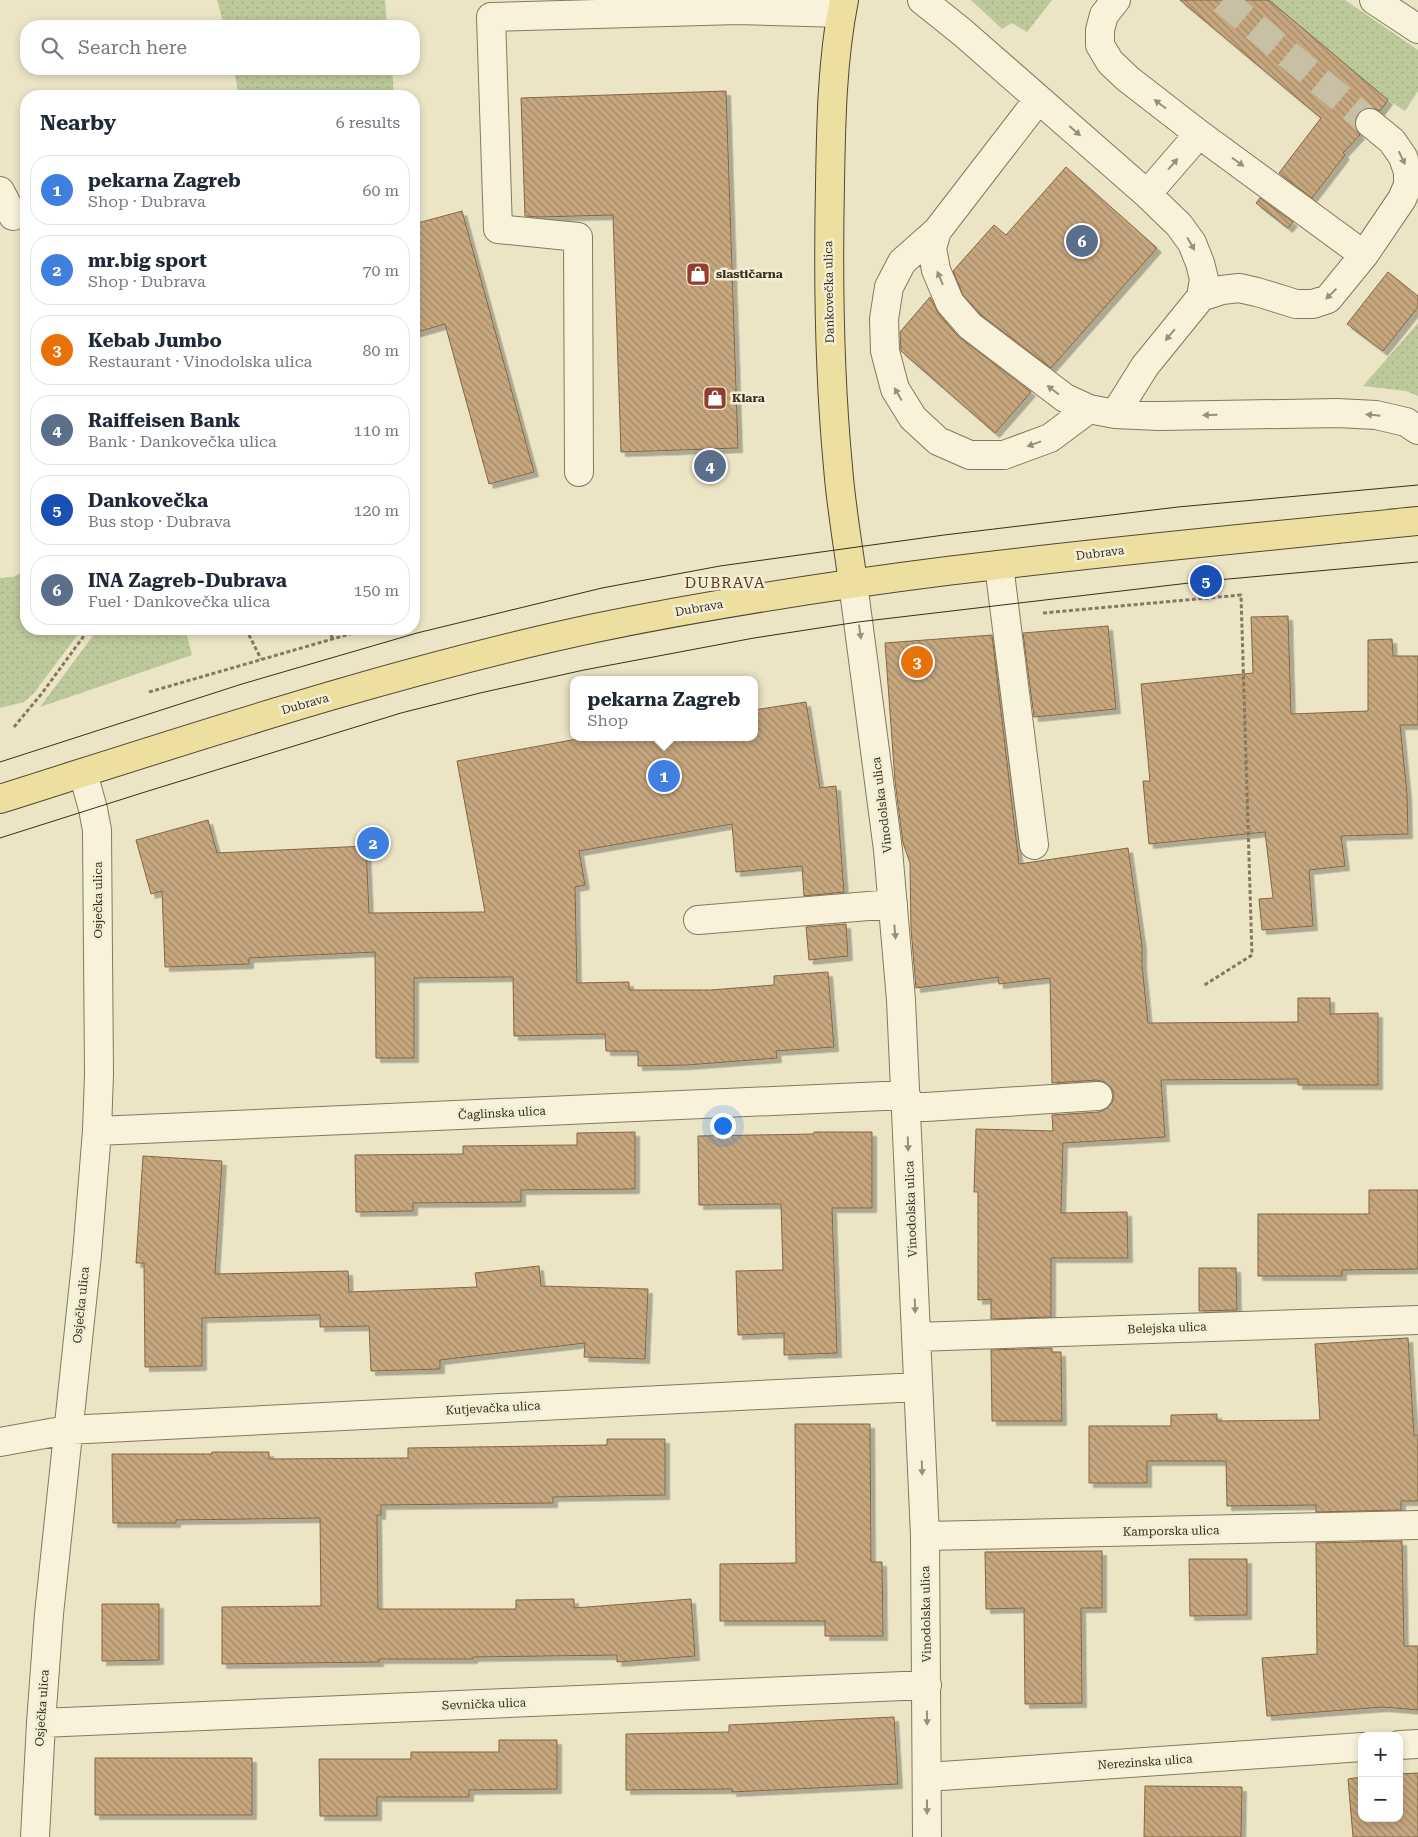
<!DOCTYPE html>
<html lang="en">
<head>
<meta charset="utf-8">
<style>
	body { margin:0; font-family:"Roboto Serif",serif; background:#f6f6f7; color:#1f2937 }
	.controls { position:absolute; right:15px; bottom:15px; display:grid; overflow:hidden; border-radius:10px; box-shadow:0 2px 8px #0003 }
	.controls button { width:45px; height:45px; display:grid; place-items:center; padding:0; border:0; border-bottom:1px solid #e0e1e3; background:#fff; color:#1f2937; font:25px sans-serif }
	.you { position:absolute; left:722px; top:1125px; width:18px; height:18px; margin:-12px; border:4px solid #fff; border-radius:50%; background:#1a73e8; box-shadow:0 0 0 8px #1a73e833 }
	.badge { display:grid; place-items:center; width:32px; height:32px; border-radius:50%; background:#913d30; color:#fff; font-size:16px; font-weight:700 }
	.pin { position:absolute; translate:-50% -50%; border:2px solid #fff; box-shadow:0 1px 5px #0006 }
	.popup { position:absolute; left:570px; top:676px; width:188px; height:65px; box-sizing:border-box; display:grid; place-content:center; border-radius:10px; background:#fff; filter:drop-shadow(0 1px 4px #0005); font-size:16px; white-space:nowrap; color:#747a83 }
	.popup b { font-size:19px; color:#1f2937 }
	.popup::after { content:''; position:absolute; left:50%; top:100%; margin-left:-10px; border:10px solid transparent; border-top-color:#fff }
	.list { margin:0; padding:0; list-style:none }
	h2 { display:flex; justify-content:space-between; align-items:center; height:65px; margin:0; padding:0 20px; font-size:21px }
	h2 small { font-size:16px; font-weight:400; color:#747a83 }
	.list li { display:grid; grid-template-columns:32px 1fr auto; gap:15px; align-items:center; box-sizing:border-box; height:70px; margin:0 10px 10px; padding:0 10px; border:1px solid #e0e1e3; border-radius:20px }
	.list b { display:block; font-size:19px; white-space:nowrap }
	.list p { margin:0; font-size:16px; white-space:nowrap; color:#747a83 }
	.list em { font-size:16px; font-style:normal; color:#747a83 }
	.icon { flex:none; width:28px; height:28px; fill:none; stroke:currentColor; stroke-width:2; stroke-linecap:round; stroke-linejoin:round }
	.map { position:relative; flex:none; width:1418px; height:1837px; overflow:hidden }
	.search { position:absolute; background:#fff; box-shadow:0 2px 8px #0003; left:20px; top:20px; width:400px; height:55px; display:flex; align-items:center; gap:12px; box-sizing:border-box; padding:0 18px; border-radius:20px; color:#747a83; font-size:19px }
	.panel { position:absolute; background:#fff; box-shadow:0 2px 8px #0003; left:20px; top:90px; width:400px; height:545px; border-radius:20px }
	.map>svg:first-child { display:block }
</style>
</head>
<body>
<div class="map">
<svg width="1418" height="1837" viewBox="0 0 1418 1837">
	<defs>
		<pattern id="grass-dots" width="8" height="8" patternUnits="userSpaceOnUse" patternTransform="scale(1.25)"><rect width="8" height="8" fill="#bdc99a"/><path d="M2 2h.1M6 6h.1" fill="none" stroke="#a3ad84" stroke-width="1.8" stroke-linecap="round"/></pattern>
		<pattern id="building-back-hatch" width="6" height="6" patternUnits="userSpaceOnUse" patternTransform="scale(1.25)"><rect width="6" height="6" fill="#c7a77e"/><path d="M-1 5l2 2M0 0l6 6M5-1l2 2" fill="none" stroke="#a28867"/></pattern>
		<filter id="shadow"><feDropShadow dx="4.5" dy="4.5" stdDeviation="0" flood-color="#0004"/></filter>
	</defs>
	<rect width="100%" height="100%" fill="#ebe5c6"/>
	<!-- grass -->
	<path fill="url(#grass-dots)" d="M 217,0 L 385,0 L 387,26 L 224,26 Z
		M 971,0 L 1052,0 L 1027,32 L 1012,23 L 1002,29 Z
		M 1269,0 L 1345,0 L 1418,50 L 1418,91 L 1405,111 L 1388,100 Z
		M 234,69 L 392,69 L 394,96 L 239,96 Z
		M 1418,323 L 1418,396 L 1406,391 L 1363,386 Z
		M 26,570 L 26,629 L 82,629 L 34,693 L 24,702 L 0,708 L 0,578 L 13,577 Z
		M 98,629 L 185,629 L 192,655 L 40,707 Z"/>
	<!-- building -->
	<path fill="url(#building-back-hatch)" stroke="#836644" filter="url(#shadow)" d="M 1180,0 L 1269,0 L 1388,100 L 1380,111 L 1373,108 L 1365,108 L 1358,114 L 1355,121 L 1356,129 L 1360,135 L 1343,153 L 1345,155 L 1312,198 L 1279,173 L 1321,118 Z
		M 726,91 L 738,448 L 621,452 L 613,215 L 539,217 L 525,216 L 521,98 Z
		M 1066,167 L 1157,248 L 1051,368 L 981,315 L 963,295 L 953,271 L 994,225 L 1006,235 Z
		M 1260,198 L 1293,222 L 1288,228 L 1256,203 Z
		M 462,211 L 534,472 L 489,484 L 445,324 L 414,333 L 414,224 Z
		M 1388,272 L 1418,296 L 1418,307 L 1383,351 L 1347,324 Z
		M 930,297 L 938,313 L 958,336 L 1031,392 L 995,433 L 901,351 L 900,332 Z
		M 1288,616 L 1291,714 L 1368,711 L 1368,640 L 1392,639 L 1393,656 L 1418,656 L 1418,725 L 1400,725 L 1407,794 L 1408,834 L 1341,836 L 1345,866 L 1309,870 L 1313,926 L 1262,930 L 1259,899 L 1273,898 L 1265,832 L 1149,844 L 1143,781 L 1150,781 L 1141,684 L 1253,673 L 1251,617 Z
		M 1108,626 L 1116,709 L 1034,717 L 1023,633 Z
		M 992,635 L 1019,864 L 1128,848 L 1142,945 L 1142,965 L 1148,1023 L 1298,1022 L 1298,998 L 1330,998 L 1330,1014 L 1378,1013 L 1378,1085 L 1298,1085 L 1298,1079 L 1161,1080 L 1165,1137 L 1063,1143 L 1061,1213 L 1127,1212 L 1128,1258 L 1051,1258 L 1051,1317 L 991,1319 L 991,1299 L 978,1300 L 978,1192 L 974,1192 L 976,1129 L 1053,1131 L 1052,1115 L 1099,1112 L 1106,1109 L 1112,1103 L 1114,1095 L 1111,1087 L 1104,1082 L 1097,1080 L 1052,1083 L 1050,978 L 999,984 L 998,977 L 916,988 L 911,929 L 910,863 L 903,843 L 895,781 L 885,643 Z
		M 806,702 L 820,788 L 836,786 L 844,892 L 804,896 L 802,866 L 736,872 L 732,824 L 579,851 L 585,885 L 575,887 L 577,983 L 629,982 L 629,990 L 711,990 L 774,985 L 774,976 L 828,972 L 834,1047 L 776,1051 L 777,1058 L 687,1065 L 638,1066 L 638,1051 L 606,1051 L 605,1034 L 514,1036 L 513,977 L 414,978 L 414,1058 L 376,1058 L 375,952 L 249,958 L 249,964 L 165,967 L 162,891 L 151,894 L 136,840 L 208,820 L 217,853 L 366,846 L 369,913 L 485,912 L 457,761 L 588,737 L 754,737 L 754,710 Z
		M 846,924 L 848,956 L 809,960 L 806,927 Z
		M 635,1132 L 635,1189 L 521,1190 L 521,1202 L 413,1203 L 413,1211 L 356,1212 L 355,1155 L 463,1154 L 463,1146 L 577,1145 L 577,1133 Z
		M 814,1132 L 872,1132 L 872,1208 L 832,1208 L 837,1353 L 784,1355 L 784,1333 L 738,1335 L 736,1271 L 783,1270 L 781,1204 L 699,1205 L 698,1136 L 814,1134 Z
		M 143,1156 L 222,1161 L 215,1274 L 348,1271 L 349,1292 L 477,1287 L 475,1273 L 539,1266 L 541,1286 L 648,1289 L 645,1359 L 584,1357 L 585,1343 L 440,1360 L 440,1369 L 371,1371 L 369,1326 L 320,1327 L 320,1315 L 202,1318 L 202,1366 L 145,1367 L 144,1263 L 136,1263 Z
		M 1369,1190 L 1418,1190 L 1418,1269 L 1342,1270 L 1342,1276 L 1258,1276 L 1258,1214 L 1369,1214 Z
		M 1199,1268 L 1236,1268 L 1237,1310 L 1199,1311 Z
		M 1408,1338 L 1414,1435 L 1418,1435 L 1418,1501 L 1401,1501 L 1401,1510 L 1316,1512 L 1316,1505 L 1227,1506 L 1226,1461 L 1147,1461 L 1147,1483 L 1089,1483 L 1089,1426 L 1171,1426 L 1171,1415 L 1217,1414 L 1217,1421 L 1320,1420 L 1315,1344 Z
		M 1052,1348 L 1052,1352 L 1061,1352 L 1062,1421 L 992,1421 L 991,1350 Z
		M 795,1424 L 870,1424 L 871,1562 L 882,1562 L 883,1636 L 825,1636 L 825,1621 L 720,1621 L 720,1564 L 796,1563 Z
		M 607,1439 L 665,1439 L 665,1495 L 553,1497 L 553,1503 L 381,1505 L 381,1515 L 377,1515 L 378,1609 L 516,1609 L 516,1600 L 574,1599 L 574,1608 L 691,1599 L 695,1656 L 617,1662 L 617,1655 L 473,1657 L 473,1659 L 379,1659 L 379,1662 L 222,1664 L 222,1607 L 321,1606 L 320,1518 L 176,1520 L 176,1523 L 113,1523 L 112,1454 L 212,1454 L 212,1452 L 269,1452 L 269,1459 L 408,1458 L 408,1448 L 607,1445 Z
		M 1402,1541 L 1404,1646 L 1418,1646 L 1418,1710 L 1383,1707 L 1267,1716 L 1262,1658 L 1317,1654 L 1316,1543 Z
		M 1102,1551 L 1102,1608 L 1081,1608 L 1082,1703 L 1025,1704 L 1024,1608 L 986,1609 L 985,1552 Z
		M 1189,1559 L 1247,1559 L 1247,1615 L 1190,1616 Z
		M 102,1604 L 159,1604 L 159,1660 L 102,1661 Z
		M 894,1717 L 898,1784 L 732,1792 L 732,1789 L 626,1790 L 626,1734 L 729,1732 L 729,1725 Z
		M 499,1740 L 557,1740 L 557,1789 L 469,1790 L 469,1797 L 377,1797 L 377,1816 L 320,1816 L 319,1759 L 411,1759 L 411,1752 L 499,1752 Z
		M 95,1758 L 252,1758 L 252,1815 L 95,1815 Z
		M 1418,1773 L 1418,1837 L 1353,1837 L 1348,1779 L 1362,1777 L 1362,1818 L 1399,1818 L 1399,1774 Z
		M 1145,1786 L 1242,1787 L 1241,1837 L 1144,1837 Z"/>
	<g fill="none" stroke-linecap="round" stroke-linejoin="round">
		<!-- minor-tunnel -->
		<path stroke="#c7c0a5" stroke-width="28" stroke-dasharray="28 14" stroke-linecap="butt" d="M 1223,0 L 1370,123"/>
		<!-- minor casing -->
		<g stroke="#86785d" stroke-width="30">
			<path id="minor" d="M 922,0 L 962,32 L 1147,194 L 1179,225 L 1192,243 L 1200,263 L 1204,279 L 1201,297
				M 1116,0 L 1104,15 L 1100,30 L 1100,45 L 1110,62 L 1128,79 L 1199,134 L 1364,255
				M 1374,0 L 1418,29
				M 1038,100 L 937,231 L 932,248 L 936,270 L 950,303 L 970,326 L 1065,398 L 1089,409 L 1115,414 L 1159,416 L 1337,413 L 1376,415 L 1406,422 L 1418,430
				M 0,191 L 13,216
				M 1147,194 L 1199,134
				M 937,231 L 902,262 L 889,287 L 884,319 L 885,351 L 895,389 L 913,418 L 938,441 L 970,455 L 1004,455 L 1050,438 L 1089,409
				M 1115,414 L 1145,366 L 1201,297 L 1222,290 L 1239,288 L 1257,292 L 1296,304 L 1313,304 L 1328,299 L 1364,255 L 1402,199 L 1408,185 L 1408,172 L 1403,157 L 1392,141 L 1370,123
				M 579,472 L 578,237 L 498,229 L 491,17 L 738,10 L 841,13
				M 999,565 L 1034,845
				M 853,583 L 888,850 L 901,1000 L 925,1536 L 927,1837
				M 698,920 L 893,904
				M 907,1106 L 926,1107 L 1098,1096
				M 97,1131 L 906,1095
				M 916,1337 L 1418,1320
				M 0,1442 L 67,1430 L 918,1387
				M 925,1536 L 1418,1525
				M 41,1723 L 927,1685
				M 1399,1745 L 1418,1744
				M 927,1777 L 1362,1747
				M 35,1837 L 41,1723 L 49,1614 L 87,1254 L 97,1131 L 99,1074 L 97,830 L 93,809 L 83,773"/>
		</g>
		<!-- major casing -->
		<g stroke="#544631" stroke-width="30">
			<path id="major" d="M 844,0 C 832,60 831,123 830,184 C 828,279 829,373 838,467 C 841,506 848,545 853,583
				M 0,799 C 196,737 393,671 595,628 C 866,572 1143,549 1418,521"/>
		</g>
		<!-- path -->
		<path stroke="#86785d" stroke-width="3" stroke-dasharray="4 2.5" stroke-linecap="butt" d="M 1043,613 L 1241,595 L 1252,955 L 1203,986
			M 246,629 L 261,659
			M 328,629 L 333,639
			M 149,692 L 367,629
			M 14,727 L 43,692 L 89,629"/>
		<!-- minor -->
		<use href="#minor" stroke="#f7f2d9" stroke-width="28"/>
		<!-- major -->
		<use href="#major" stroke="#ecdfa0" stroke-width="28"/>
		<!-- tram -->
		<path stroke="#372e20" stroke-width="1" d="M 0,762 L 242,684 L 417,633 L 602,588 L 720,566 L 944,535 L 1178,507 L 1418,485
			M 0,838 L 145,792 L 401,713 L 480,693 L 584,670 L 754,638 L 858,622 L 1206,581 L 1418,562"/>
	</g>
	<!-- one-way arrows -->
	<defs><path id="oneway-solid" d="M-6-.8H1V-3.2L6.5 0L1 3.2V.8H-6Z" transform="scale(1.25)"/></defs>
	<g fill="#97907c">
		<use href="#oneway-solid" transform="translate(1160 104) rotate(-143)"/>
		<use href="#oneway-solid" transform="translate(1075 131) rotate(41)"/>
		<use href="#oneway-solid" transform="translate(1402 158) rotate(65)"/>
		<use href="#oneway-solid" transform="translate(1238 162) rotate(36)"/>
		<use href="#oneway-solid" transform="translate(1173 164) rotate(-49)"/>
		<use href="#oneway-solid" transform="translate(1191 244) rotate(60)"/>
		<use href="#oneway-solid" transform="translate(940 278) rotate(-113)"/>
		<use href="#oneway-solid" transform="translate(1331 294) rotate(136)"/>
		<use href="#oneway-solid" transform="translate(1170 335) rotate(130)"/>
		<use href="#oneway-solid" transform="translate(1053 390) rotate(-143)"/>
		<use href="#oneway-solid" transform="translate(898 394) rotate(-120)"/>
		<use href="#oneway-solid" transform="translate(1210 415) rotate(179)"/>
		<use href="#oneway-solid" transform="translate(1373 415) rotate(-174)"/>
		<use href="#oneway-solid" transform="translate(1034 444) rotate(160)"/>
		<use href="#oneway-solid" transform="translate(860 632) rotate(82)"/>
		<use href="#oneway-solid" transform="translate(895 932) rotate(85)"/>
		<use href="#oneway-solid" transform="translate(908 1144) rotate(88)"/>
		<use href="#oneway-solid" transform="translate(915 1306) rotate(88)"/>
		<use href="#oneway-solid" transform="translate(922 1468) rotate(88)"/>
		<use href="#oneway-solid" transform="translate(927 1718) rotate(89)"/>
		<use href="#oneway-solid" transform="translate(927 1807) rotate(90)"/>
	</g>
	<!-- icons -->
	<defs>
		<g id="shop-square" transform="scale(1.25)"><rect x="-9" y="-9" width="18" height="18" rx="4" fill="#913d30" stroke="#f3efd5"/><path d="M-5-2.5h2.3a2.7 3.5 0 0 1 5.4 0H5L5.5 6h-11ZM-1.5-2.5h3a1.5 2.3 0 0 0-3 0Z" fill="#fff"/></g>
	</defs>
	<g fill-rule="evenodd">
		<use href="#shop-square" x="698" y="274"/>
		<use href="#shop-square" x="715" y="398"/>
	</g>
	<g text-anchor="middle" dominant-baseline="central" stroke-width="5" stroke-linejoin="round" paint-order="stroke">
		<!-- poi labels -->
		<g font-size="12" font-weight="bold" fill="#372e20" stroke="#f3efd5" text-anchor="start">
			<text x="716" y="274">slastičarna</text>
			<text x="732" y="398">Klara</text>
		</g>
		<!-- street labels -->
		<g font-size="12" fill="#372e20" stroke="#f3efd5">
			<text transform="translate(829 292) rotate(-91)">Dankovečka ulica</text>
			<text transform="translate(1100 553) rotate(-7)">Dubrava</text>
			<text transform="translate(699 608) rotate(-10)">Dubrava</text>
			<text transform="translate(305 704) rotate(-16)">Dubrava</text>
			<text transform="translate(882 805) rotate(-97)">Vinodolska ulica</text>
			<text transform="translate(98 900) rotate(-90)">Osječka ulica</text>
			<text transform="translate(502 1113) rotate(-3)">Čaglinska ulica</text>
			<text transform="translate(911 1209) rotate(-92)">Vinodolska ulica</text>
			<text transform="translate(81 1305) rotate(-84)">Osječka ulica</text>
			<text transform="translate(1167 1328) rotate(-2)">Belejska ulica</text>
			<text transform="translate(493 1408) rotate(-3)">Kutjevačka ulica</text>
			<text transform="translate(1171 1531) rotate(-1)">Kamporska ulica</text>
			<text transform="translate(926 1614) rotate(-91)">Vinodolska ulica</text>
			<text transform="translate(484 1704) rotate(-2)">Sevnička ulica</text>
			<text transform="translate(42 1708) rotate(-86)">Osječka ulica</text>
			<text transform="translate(1145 1762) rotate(-4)">Nerezinska ulica</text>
		</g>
		<!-- quarter labels -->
		<g font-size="15" letter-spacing="1" fill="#613722" stroke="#f3efd5">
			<text x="725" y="583">DUBRAVA</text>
		</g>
	</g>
</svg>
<div class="controls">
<button>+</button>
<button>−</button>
</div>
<div class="you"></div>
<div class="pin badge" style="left:664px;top:776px;background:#3f7fe0">1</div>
<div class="popup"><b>pekarna Zagreb</b>Shop</div>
<div class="pin badge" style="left:373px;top:843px;background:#3f7fe0">2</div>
<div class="pin badge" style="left:917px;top:662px;background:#e8710a">3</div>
<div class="pin badge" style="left:710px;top:466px;background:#5c6f8a">4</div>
<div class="pin badge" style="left:1206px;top:581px;background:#1a4fb4">5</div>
<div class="pin badge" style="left:1082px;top:241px;background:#5c6f8a">6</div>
<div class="search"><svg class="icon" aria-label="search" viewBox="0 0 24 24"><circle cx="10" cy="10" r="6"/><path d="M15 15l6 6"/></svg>Search here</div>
<section class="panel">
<h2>Nearby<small>6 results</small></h2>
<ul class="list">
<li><span class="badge" style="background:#3f7fe0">1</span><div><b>pekarna Zagreb</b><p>Shop · Dubrava</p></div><em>60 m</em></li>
<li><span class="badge" style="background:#3f7fe0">2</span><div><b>mr.big sport</b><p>Shop · Dubrava</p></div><em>70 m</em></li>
<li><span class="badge" style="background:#e8710a">3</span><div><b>Kebab Jumbo</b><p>Restaurant · Vinodolska ulica</p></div><em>80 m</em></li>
<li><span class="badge" style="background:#5c6f8a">4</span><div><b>Raiffeisen Bank</b><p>Bank · Dankovečka ulica</p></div><em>110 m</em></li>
<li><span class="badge" style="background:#1a4fb4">5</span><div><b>Dankovečka</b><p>Bus stop · Dubrava</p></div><em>120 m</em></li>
<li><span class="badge" style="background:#5c6f8a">6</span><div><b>INA Zagreb-Dubrava</b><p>Fuel · Dankovečka ulica</p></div><em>150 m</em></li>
</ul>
</section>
</div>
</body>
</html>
